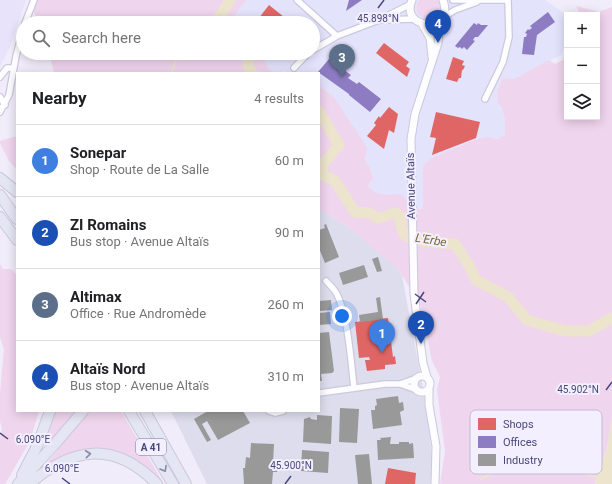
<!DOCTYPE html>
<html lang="en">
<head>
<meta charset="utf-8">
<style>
	body { margin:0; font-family:Roboto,sans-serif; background:#f2f2f2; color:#202124 }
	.controls { position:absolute; right:12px; top:12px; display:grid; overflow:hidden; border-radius:0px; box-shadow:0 2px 10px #0003 }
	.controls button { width:36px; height:36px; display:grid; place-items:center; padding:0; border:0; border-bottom:1px solid #e0e0e0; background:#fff; color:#202124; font:20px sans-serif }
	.you { position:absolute; left:342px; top:316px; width:14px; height:14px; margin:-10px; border:3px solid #fff; border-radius:50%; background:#1a73e8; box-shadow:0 0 0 6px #1a73e833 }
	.badge { display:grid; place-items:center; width:26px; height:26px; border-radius:50%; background:#8381a7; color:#fff; font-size:13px; font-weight:700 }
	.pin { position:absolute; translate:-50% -33px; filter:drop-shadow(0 1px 2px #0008) }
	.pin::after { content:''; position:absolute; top:21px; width:14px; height:12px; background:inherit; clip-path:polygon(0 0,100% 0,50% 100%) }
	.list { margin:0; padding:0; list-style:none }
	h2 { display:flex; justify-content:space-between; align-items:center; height:52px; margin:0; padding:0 16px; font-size:17px }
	h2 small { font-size:13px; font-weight:400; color:#757577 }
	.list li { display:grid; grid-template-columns:26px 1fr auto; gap:12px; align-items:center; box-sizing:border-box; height:72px; padding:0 16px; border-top:1px solid #e0e0e0 }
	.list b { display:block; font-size:15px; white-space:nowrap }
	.list p { margin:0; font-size:13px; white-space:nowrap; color:#757577 }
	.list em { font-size:13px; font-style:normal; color:#757577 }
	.icon { flex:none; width:22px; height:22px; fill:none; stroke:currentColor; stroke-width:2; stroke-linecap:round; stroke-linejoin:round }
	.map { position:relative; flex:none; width:612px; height:484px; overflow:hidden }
	.search { position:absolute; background:#fff; box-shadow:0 2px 10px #0003; left:16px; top:16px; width:304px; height:44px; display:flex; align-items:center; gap:10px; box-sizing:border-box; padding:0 14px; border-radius:22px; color:#757577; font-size:15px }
	.panel { position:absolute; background:#fff; box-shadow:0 2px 10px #0003; left:16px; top:72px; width:304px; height:340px; border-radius:0px }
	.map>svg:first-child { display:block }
</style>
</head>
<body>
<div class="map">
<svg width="612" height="484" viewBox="0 0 612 484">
	<rect width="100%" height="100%" fill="#f0ecf9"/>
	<!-- residential -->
	<path fill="#e8e2fb" d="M 0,0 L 26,0 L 10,46 L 0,67 Z"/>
	<!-- commercial -->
	<path fill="#e4e3fc" d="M 247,0 L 545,0 L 567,15 L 567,40 L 561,55 L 514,79 L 503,78 L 497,91 L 498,104 L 502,108 L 505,120 L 505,135 L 498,139 L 486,137 L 423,166 L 423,208 L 420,210 L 401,194 L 380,195 L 374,192 L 368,186 L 372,182 L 370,168 L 334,97 L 319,86 L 319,73 L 289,73 L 283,71 L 280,73 L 275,73 L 269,70 L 261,53 L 313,53 L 313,23 L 235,23 L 234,20 L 236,13 Z"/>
	<!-- industrial -->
	<path fill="#dedded" d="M 319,209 L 350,228 L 380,252 L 397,268 L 402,276 L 428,415 L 433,468 L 431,484 L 207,484 L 171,411 L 319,411 Z"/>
	<!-- green -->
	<path fill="#efd5ed" d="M 36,0 L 247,0 L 236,13 L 234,20 L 235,23 L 38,23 L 34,12 Z
		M 419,0 L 438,0 C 450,24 406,24 419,0 Z
		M 576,6 L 599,12 L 612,7 L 612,416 L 607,448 L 595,484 L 440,484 L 445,451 L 437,390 L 440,377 L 432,361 L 420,303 L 397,268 L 350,228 L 319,209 L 319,86 L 334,97 L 367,148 L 365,159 L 370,168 L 373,179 L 368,186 C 379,198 387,194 401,194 L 420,210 L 423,208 L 423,166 L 430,159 L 472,141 L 486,137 L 498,139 L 505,135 L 505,120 L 502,108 L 498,104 L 497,91 L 503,78 L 514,79 L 549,60 L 555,64 L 567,58 L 567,117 L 597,117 L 597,15 C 588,15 579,16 576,6 Z
		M 49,53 L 261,53 L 269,70 L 275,73 L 54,73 Z
		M 17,136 L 17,170 L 9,161 L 0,143 L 0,141 Z
		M 0,264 L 3,269 L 11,269 L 17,275 L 17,411 L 39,411 L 30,441 L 5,484 L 0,484 L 0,440 L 2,429 L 0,421 L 0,394 L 4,349 L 0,337 Z
		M 55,411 L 76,411 L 51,440 L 45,443 Z
		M 90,411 L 121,411 L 164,484 L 162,484 L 105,450 L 42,469 Z"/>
	<!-- water -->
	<path fill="#ece4cc" d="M 612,416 L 612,484 L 595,484 L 607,448 Z"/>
	<!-- shops -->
	<path fill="#e06666" d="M 269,5 L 289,21 L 292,23 L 255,23 Z
		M 384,43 L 409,62 L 406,66 L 410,69 L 407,77 L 376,53 Z
		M 453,57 L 464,61 L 462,65 L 465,66 L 463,70 L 462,70 L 461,78 L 459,78 L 457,82 L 446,79 Z
		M 389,107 L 398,114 L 394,133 L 389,130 L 384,149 L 367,136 L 376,125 L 374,123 L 379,116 L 380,118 Z
		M 436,112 L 480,122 L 476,138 L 432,155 L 436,138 L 430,137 Z
		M 388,318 L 393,357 L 395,356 L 396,364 L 385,365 L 385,369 L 367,371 L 365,360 L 370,360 L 369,357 L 359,358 L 355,322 Z
		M 388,468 L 416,473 L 415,484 L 385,484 Z"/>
	<!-- offices -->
	<path fill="#8e7cc3" d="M 349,0 L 362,0 L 346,11 Z
		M 548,12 L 555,22 L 537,35 L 534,55 L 522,54 L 524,37 L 526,37 L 527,34 L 525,33 L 528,29 L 529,30 L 532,28 L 530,26 Z
		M 474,23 L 477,25 L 478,23 L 481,25 L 488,25 L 478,37 L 475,37 L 473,40 L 475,41 L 467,50 L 464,47 L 462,49 L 460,47 L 458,48 L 455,46 Z
		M 329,59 L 351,75 L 348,78 L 357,84 L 359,82 L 381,99 L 370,112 L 349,95 L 349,94 L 318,72 Z"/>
	<!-- industry -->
	<path fill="#999" d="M 326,224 L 339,257 L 325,263 L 319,248 L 319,230 L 325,228 L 324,225 Z
		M 378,257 L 382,271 L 377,272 L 372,259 Z
		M 364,265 L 368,277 L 343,285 L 339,273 Z
		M 380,297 L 383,319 L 360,322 L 359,315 L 378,312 L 376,298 Z
		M 331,300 L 332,310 L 320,311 L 319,301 Z
		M 330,312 L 331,324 L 319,325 L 319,313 Z
		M 329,332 L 334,371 L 332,373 L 321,374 L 322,381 L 319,381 L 319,333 Z
		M 398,396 L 399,403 L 403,402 L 404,410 L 400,412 L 402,425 L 373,429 L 371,410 L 375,410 L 375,406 L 377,405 L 376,399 Z
		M 340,408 L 359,409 L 357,443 L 339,442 Z
		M 208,411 L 243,411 L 250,423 L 218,440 L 207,421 L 202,424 L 211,440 L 207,442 L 194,419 Z
		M 317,415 L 332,416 L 331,444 L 303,442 L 304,419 L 310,417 L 311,419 L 317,420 Z
		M 391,437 L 390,444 L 399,444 L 399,442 L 409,442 L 409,444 L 413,443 L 414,458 L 378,460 L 377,440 L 381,440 L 380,438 Z
		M 251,443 L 274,444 L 273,463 L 278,463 L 277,472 L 273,472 L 272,484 L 244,484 L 243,468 L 245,468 L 246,457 L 250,458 Z
		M 302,450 L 329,452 L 328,473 L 301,471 Z
		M 369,454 L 372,484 L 358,484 L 355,455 Z"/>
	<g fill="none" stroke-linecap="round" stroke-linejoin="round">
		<!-- stream -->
		<path stroke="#ece4cc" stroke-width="2" d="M 171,73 L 179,53
			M 481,479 L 519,459 L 574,469 L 599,478"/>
		<!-- river -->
		<path stroke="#ece4cc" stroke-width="11" d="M 216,23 L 230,0
			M 247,53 L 249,68 L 252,73
			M 319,111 L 339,145 L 324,163 L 321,174 L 335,181 L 355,212 L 369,213 L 378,218 L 396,213 L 400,217 C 401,223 401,231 405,235 C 415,243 443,243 455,244 L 470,267 L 476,280 L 508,297 L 527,320 L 565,331 L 589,331 L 612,318"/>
		<!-- minor casing -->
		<g stroke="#cbc9dc" stroke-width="8">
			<path id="minor" d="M 297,0 L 337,36
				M 453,0 L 505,0
				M 442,18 L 455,10 L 477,2
				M 381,20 L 415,19
				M 25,23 L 34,0
				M 313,50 L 337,36 L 379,20 L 411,4
				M 294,68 L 308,53
				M 0,77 L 7,68 L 14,68
				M 0,97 L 5,105
				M 485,99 L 503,62 L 509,37 L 508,0
				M 0,112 L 9,95 L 16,56 L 23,30
				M 326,281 C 329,284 332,287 335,291 C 348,311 351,363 354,388
				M 400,384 L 417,390
				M 319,393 L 385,384 L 400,384 L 417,378
				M 269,411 L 275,413 L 283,411"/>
		</g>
		<!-- tertiary casing -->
		<g stroke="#cbc9dc" stroke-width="9">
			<path id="tertiary" d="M 412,0 C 399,30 455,34 443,0
				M 422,24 L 430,38 L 432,57
				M414 384a8 8 0 1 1 16 0a8 8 0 1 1-16 0Z
				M 427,377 L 423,363 L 414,294 L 411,139 L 415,114 L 438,43 L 440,20
				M 429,389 L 429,405 L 436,446 L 435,484"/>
		</g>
		<!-- motorway casing -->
		<g stroke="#cac9da" stroke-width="12">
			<path id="motorway" d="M 0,178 L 17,192
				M 0,195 L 17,219
				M 0,217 L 17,240
				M 129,411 L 173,484
				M 145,411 L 186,484
				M 22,475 L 38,444 L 50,411
				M 18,484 L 54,445 L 83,411
				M 29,484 C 73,447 114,440 157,484"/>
		</g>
		<!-- minor -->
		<use href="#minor" stroke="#fdfcfe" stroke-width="5.5"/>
		<!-- tertiary -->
		<use href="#tertiary" stroke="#fdfcfe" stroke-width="7"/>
		<!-- motorway -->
		<use href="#motorway" stroke="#e5e6f3" stroke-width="10"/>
	</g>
	<!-- one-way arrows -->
	<defs><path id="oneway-chevron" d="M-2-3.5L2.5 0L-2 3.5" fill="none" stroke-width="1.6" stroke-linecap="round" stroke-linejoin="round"/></defs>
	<g stroke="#8787ab">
		<use href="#oneway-chevron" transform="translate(88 454) rotate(-6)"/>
		<use href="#oneway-chevron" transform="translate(164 469) rotate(60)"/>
	</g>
	<!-- ticks -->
	<path fill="none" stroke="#48487b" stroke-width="1.5" d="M 378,8 L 384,0M 415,294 L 426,302M 416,304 L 424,292M 606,390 L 612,382M 0,433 L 8,439M 62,478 L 70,484M 285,484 L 291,476"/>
	<g text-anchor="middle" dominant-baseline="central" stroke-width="4" stroke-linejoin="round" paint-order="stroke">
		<!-- shield labels -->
		<rect fill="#f3efff" stroke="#7b7aa3" stroke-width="1" x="136" y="439" width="30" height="16" rx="3"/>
		<g font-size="10" font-weight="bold" fill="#48487b">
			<text x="151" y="447">A 41</text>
		</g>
		<!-- street labels -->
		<g font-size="11" fill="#48487b" stroke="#f3efff">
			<text transform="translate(411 186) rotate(-91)">Avenue Altaïs</text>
		</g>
		<!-- water labels -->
		<g font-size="12" font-style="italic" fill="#7a6d37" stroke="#f3efff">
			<text transform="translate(431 240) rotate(9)">L'Erbe</text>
		</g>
	</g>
	<!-- legend -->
	<rect x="470" y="410" width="132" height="64" rx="6" fill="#f3efff" stroke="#c0bdd7" stroke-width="1"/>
	<rect x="478" y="418" width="18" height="12" fill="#e06666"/>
	<rect x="478" y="436" width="18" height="12" fill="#8e7cc3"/>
	<rect x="478" y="454" width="18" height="12" fill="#999"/>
	<g font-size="11" fill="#48487b">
		<text x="503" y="428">Shops</text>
		<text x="503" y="446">Offices</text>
		<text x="503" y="464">Industry</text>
	</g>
	<g font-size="10" text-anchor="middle" fill="#48487b" stroke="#f3efff" stroke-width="4" stroke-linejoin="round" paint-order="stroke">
		<text x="378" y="22">45.898°N</text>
		<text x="578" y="393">45.902°N</text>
		<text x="33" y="443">6.090°E</text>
		<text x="291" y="469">45.900°N</text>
		<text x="62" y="472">6.090°E</text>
	</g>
</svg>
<div class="controls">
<button>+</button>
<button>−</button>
<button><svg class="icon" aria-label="layers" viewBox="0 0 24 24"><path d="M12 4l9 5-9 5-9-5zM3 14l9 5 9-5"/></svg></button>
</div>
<div class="you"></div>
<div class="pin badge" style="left:382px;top:353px;background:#3f7fe0">1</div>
<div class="pin badge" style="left:421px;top:344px;background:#1a4fb4">2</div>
<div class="pin badge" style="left:342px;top:77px;background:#5c6f8a">3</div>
<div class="pin badge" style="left:438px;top:43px;background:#1a4fb4">4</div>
<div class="search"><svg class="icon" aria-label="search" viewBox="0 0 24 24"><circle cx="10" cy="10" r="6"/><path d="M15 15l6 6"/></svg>Search here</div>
<section class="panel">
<h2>Nearby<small>4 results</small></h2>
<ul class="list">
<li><span class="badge" style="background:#3f7fe0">1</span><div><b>Sonepar</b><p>Shop · Route de La Salle</p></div><em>60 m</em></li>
<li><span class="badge" style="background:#1a4fb4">2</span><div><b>ZI Romains</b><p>Bus stop · Avenue Altaïs</p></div><em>90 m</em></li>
<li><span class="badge" style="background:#5c6f8a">3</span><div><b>Altimax</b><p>Office · Rue Andromède</p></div><em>260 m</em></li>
<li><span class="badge" style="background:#1a4fb4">4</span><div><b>Altaïs Nord</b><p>Bus stop · Avenue Altaïs</p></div><em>310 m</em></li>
</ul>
</section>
</div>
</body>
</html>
